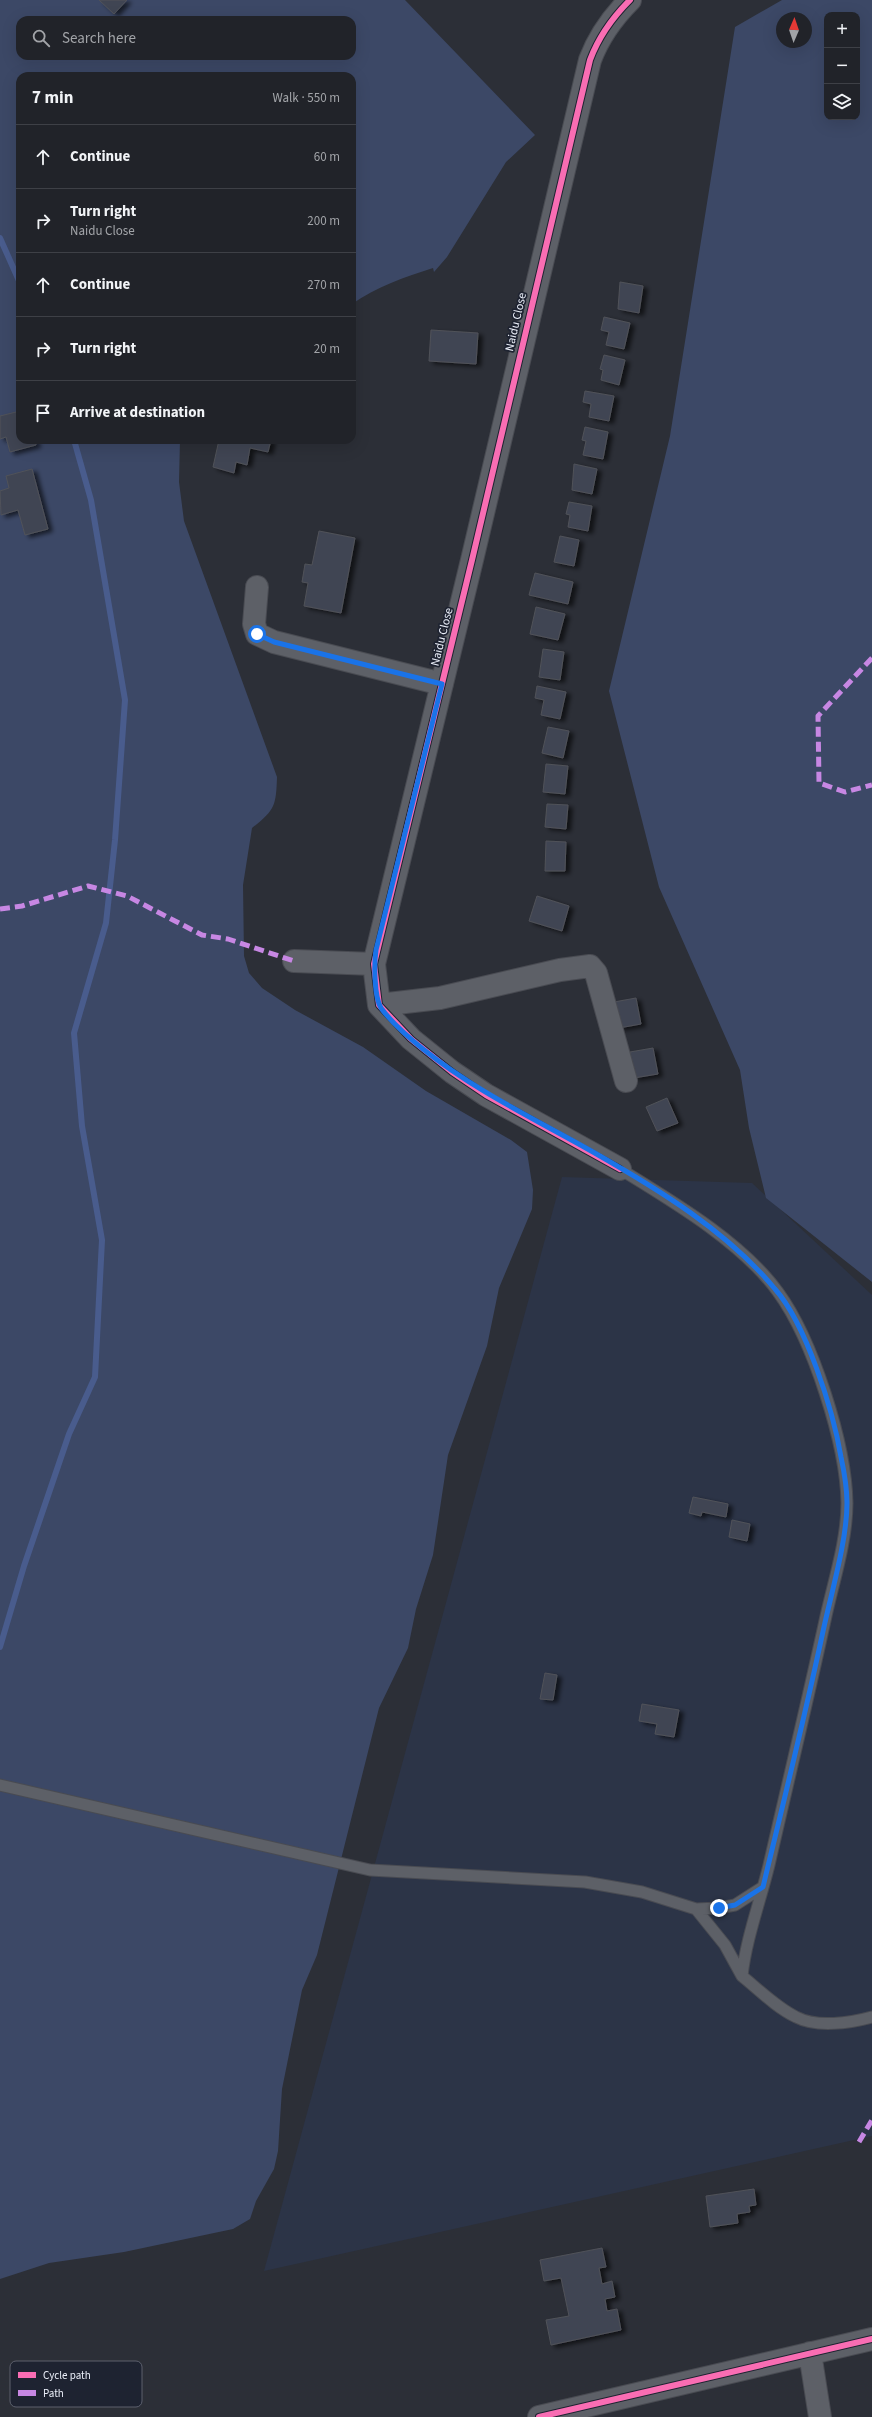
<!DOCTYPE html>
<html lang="en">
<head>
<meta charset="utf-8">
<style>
	body { margin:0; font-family:"Source Sans 3",sans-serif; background:#2d2f35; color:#f1f3f6 }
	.controls { position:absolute; right:12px; top:12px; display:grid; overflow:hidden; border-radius:8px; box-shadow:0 4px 16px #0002 }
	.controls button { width:36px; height:36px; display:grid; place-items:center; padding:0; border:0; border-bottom:1px solid #3e4046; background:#212329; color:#f1f3f6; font:20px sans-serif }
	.compass { position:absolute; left:776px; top:12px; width:36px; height:36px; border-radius:50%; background:#212329; box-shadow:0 4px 16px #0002; rotate:2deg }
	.stop { position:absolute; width:12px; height:12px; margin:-9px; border:3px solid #1a73e8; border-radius:50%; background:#fff }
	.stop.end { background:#1a73e8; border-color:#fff; box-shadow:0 1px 4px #0008 }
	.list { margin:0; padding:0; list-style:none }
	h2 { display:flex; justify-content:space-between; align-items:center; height:52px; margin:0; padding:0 16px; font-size:17px }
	h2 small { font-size:13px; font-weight:400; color:#a2a4a8 }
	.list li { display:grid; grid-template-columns:26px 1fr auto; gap:12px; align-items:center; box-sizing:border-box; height:64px; padding:0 16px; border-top:1px solid #3e4046 }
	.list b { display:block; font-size:15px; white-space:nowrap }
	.list p { margin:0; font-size:13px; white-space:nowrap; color:#a2a4a8 }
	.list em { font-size:13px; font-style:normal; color:#a2a4a8 }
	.icon { flex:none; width:22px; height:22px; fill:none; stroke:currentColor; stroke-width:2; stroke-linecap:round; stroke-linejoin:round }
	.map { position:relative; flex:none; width:872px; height:2417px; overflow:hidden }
	.search { position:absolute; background:#212329; box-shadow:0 4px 16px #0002; left:16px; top:16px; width:340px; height:44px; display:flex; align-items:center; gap:10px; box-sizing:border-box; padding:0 14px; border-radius:12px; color:#a2a4a8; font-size:15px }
	.panel { position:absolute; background:#212329; box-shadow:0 4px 16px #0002; left:16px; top:72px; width:340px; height:372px; border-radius:12px }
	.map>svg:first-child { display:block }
</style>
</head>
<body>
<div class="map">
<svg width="872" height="2417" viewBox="0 0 872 2417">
	<defs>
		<filter id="shadow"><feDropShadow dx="4.5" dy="2.5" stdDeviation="2" flood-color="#0009"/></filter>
	</defs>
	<rect width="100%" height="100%" fill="#2c2f37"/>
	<!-- built -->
	<path fill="#2c3447" d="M 562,1177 L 752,1183 L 872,1295 L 872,2136 L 264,2271 Z"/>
	<!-- green -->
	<path fill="#3c4866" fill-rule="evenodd" d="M 0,0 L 405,0 L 535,135 L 506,162 L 447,257 L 434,272 L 433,268 C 405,277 376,287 352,304 L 352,76 L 20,76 L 20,440 L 180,440 L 179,482 L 184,521 L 277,777 C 276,806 275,810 252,828 L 243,885 L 244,956 L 249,973 L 262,988 L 295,1010 L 363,1047 L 426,1091 L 511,1140 L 527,1152 L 533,1190 L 532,1209 L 499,1288 L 487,1346 L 448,1455 L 433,1555 L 416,1609 L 408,1648 L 379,1708 L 317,1955 L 302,1990 L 282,2089 L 278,2151 L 274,2169 L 256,2201 L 250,2219 L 233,2229 L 124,2252 L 49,2263 L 0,2279 ZM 20,20 L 352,20 L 352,56 L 20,56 Z
		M 782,0 L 872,0 L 872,1282 L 766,1198 L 749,1128 L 740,1070 L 659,887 L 609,691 L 670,436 L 735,27 ZM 827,15 L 857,15 L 857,117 L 827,117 ZM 782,18 L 806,18 L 806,42 L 782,42 Z"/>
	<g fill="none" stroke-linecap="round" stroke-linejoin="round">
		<!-- stream -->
		<path stroke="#495c8d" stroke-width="6" d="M 0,238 L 20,283
			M 0,1647 L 24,1566 L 69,1434 L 95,1377 L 102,1240 L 82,1126 L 74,1033 L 106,923 L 115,840 L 125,700 L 91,500 L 74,440"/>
	</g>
	<!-- building -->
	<path fill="#414552" stroke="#505259" filter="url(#shadow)" d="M 99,0 L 127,0 L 114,14 Z
		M 620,282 L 643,286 L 639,313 L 618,309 Z
		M 604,317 L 630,323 L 624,349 L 606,345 L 609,332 L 601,330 Z
		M 431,330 L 478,333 L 476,364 L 429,361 Z
		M 604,355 L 625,360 L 619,385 L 601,380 L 603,370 L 600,369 Z
		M 585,391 L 614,396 L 609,421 L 589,417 L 591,404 L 583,402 Z
		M 20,411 L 20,440 L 35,440 L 36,445 L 10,452 L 6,437 L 0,439 L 0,416 Z
		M 585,427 L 608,432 L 603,459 L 583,455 L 586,441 L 582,440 Z
		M 219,440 L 271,440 L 268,452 L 250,448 L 247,465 L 236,462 L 234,473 L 213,467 Z
		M 574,464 L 597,469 L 592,494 L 572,490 Z
		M 32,469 L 48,529 L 25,535 L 18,510 L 1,515 L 0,491 L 9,488 L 6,476 Z
		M 569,502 L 592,506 L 588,531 L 568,527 L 570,515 L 566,514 Z
		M 319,531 L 355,538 L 341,613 L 304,606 L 308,583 L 302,582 L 305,564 L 312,565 Z
		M 560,536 L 579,540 L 574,566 L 554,562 Z
		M 535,573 L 573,582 L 568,604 L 529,595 Z
		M 536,607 L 565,614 L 558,640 L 530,634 Z
		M 543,649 L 564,652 L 560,680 L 539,677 Z
		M 537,686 L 566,692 L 560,719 L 541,715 L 544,700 L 535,698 Z
		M 548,727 L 569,731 L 563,758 L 542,753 Z
		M 546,764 L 568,766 L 565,794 L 543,792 Z
		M 547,804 L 568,805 L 566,829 L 545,827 Z
		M 546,841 L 566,842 L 565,871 L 545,871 Z
		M 537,896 L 569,906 L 562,931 L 529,921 Z
		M 636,998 L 641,1024 L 619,1028 L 614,1002 Z
		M 653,1048 L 658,1074 L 634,1078 L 630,1052 Z
		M 667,1098 L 678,1123 L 657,1131 L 646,1107 Z
		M 693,1497 L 728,1504 L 726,1517 L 702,1512 L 701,1516 L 689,1513 Z
		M 732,1520 L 750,1524 L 747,1541 L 729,1537 Z
		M 545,1673 L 557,1675 L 553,1700 L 540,1699 Z
		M 642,1704 L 679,1710 L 674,1737 L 655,1734 L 657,1724 L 639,1721 Z
		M 754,2189 L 756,2205 L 749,2206 L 750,2212 L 737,2214 L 738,2223 L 710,2227 L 706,2196 Z
		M 602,2248 L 606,2267 L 599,2268 L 602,2284 L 612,2281 L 615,2297 L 605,2299 L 607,2311 L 617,2309 L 621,2330 L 551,2345 L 546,2320 L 569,2316 L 561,2278 L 544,2281 L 540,2260 Z"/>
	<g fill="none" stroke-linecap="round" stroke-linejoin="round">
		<!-- lane casing -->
		<g stroke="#494b52" stroke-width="13">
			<path id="lane" d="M 620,1169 C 672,1201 742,1242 778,1292 C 813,1340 846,1444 847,1503 C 847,1540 834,1580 826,1616 C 808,1699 788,1782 769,1865 C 760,1902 746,1939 742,1976 C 759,1990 777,2008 796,2017 C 817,2028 850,2023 872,2017
				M 0,1785 L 370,1870 L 585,1882 L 642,1892 L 696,1909 L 719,1908 L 735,1905 L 763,1887
				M 696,1909 L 725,1945 L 742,1976"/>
		</g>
		<!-- street casing -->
		<g stroke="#494b52" stroke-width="24">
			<path id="street" d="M 257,587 L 254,624 L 257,634 L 274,642 L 442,684
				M 294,961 L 374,964
				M 379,1005 L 440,998 L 560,970 L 590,966 L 596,973 L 626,1081
				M 620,1169 L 486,1095 L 452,1072 L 411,1039 L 379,1005 L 374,964 L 472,560 L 590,60 C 599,36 612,18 630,0
				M 810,2353 L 820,2417
				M 539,2417 L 872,2339"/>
		</g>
		<!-- lane -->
		<use href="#lane" stroke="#5d6067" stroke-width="11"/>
		<!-- street -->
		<use href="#street" stroke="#5d6067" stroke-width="22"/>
		<!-- quiet -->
		<path stroke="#c787e3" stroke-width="5" stroke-dasharray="10 5" stroke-linecap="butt" d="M 872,658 L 818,716 L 819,783 L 845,792 L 872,785
			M 0,909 L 22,906 L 88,886 L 127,896 L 202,935 L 228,939 L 294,961
			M 859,2142 L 872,2120"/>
		<!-- cycleway casing -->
		<g stroke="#1e2331" stroke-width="8">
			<path id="cycleway" d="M 620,1169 L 486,1095 L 452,1072 L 411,1039 L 379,1005 L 374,964 L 472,560 L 590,60 C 599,36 612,18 630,0
				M 539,2417 L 872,2339"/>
		</g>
		<!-- cycleway -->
		<use href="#cycleway" stroke="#f96db3" stroke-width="6"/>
	</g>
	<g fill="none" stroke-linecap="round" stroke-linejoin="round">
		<!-- route -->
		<path stroke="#1a73e8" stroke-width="5" d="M 257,634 L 274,642 L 442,684 L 376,950 C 374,963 374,997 381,1008 C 392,1023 408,1037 423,1049 C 475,1091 535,1119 593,1152 C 658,1189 727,1231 775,1289 C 806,1324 833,1410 841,1457 C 844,1471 847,1488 847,1503 C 847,1542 830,1597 822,1636 C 804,1720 783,1804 763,1887 L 735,1905 L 719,1908"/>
	</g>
	<g text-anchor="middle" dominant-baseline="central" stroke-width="3.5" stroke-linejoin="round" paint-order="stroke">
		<!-- street labels -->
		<g font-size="12" fill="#ebeff9" stroke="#1e2331">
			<text transform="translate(516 322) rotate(-77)">Naidu Close</text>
			<text transform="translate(442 637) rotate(-76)">Naidu Close</text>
		</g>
	</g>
	<!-- legend -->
	<rect x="10" y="2361" width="132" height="46" rx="6" fill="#1e2331" stroke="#5c606d" stroke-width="1"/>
	<rect x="18" y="2372" width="18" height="6" fill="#f96db3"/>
	<rect x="18" y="2390" width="18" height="6" fill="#c787e3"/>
	<g font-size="11" fill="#ebeff9">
		<text x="43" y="2379">Cycle path</text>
		<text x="43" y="2397">Path</text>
	</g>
</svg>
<div class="controls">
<button>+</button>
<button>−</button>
<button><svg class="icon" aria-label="layers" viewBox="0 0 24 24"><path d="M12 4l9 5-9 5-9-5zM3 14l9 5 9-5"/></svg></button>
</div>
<svg class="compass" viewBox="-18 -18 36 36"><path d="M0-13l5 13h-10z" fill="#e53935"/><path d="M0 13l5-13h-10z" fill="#a2a4a8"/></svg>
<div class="stop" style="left:257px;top:634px"></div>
<div class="stop end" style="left:719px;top:1908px"></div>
<div class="search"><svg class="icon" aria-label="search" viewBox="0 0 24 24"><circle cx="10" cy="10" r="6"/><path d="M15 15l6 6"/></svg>Search here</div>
<section class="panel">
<h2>7 min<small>Walk · 550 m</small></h2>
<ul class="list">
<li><svg class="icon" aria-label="ahead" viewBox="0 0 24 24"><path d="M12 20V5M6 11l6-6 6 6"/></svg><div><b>Continue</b></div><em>60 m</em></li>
<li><svg class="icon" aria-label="right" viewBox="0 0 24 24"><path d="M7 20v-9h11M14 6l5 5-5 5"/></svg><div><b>Turn right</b><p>Naidu Close</p></div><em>200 m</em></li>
<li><svg class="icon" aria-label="ahead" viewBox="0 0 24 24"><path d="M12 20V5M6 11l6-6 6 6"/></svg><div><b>Continue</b></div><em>270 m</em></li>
<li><svg class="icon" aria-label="right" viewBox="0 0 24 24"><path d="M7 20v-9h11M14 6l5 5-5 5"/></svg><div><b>Turn right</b></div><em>20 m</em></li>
<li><svg class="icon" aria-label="arrive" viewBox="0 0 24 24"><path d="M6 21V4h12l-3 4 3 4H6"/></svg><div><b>Arrive at destination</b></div></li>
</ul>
</section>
</div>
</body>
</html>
